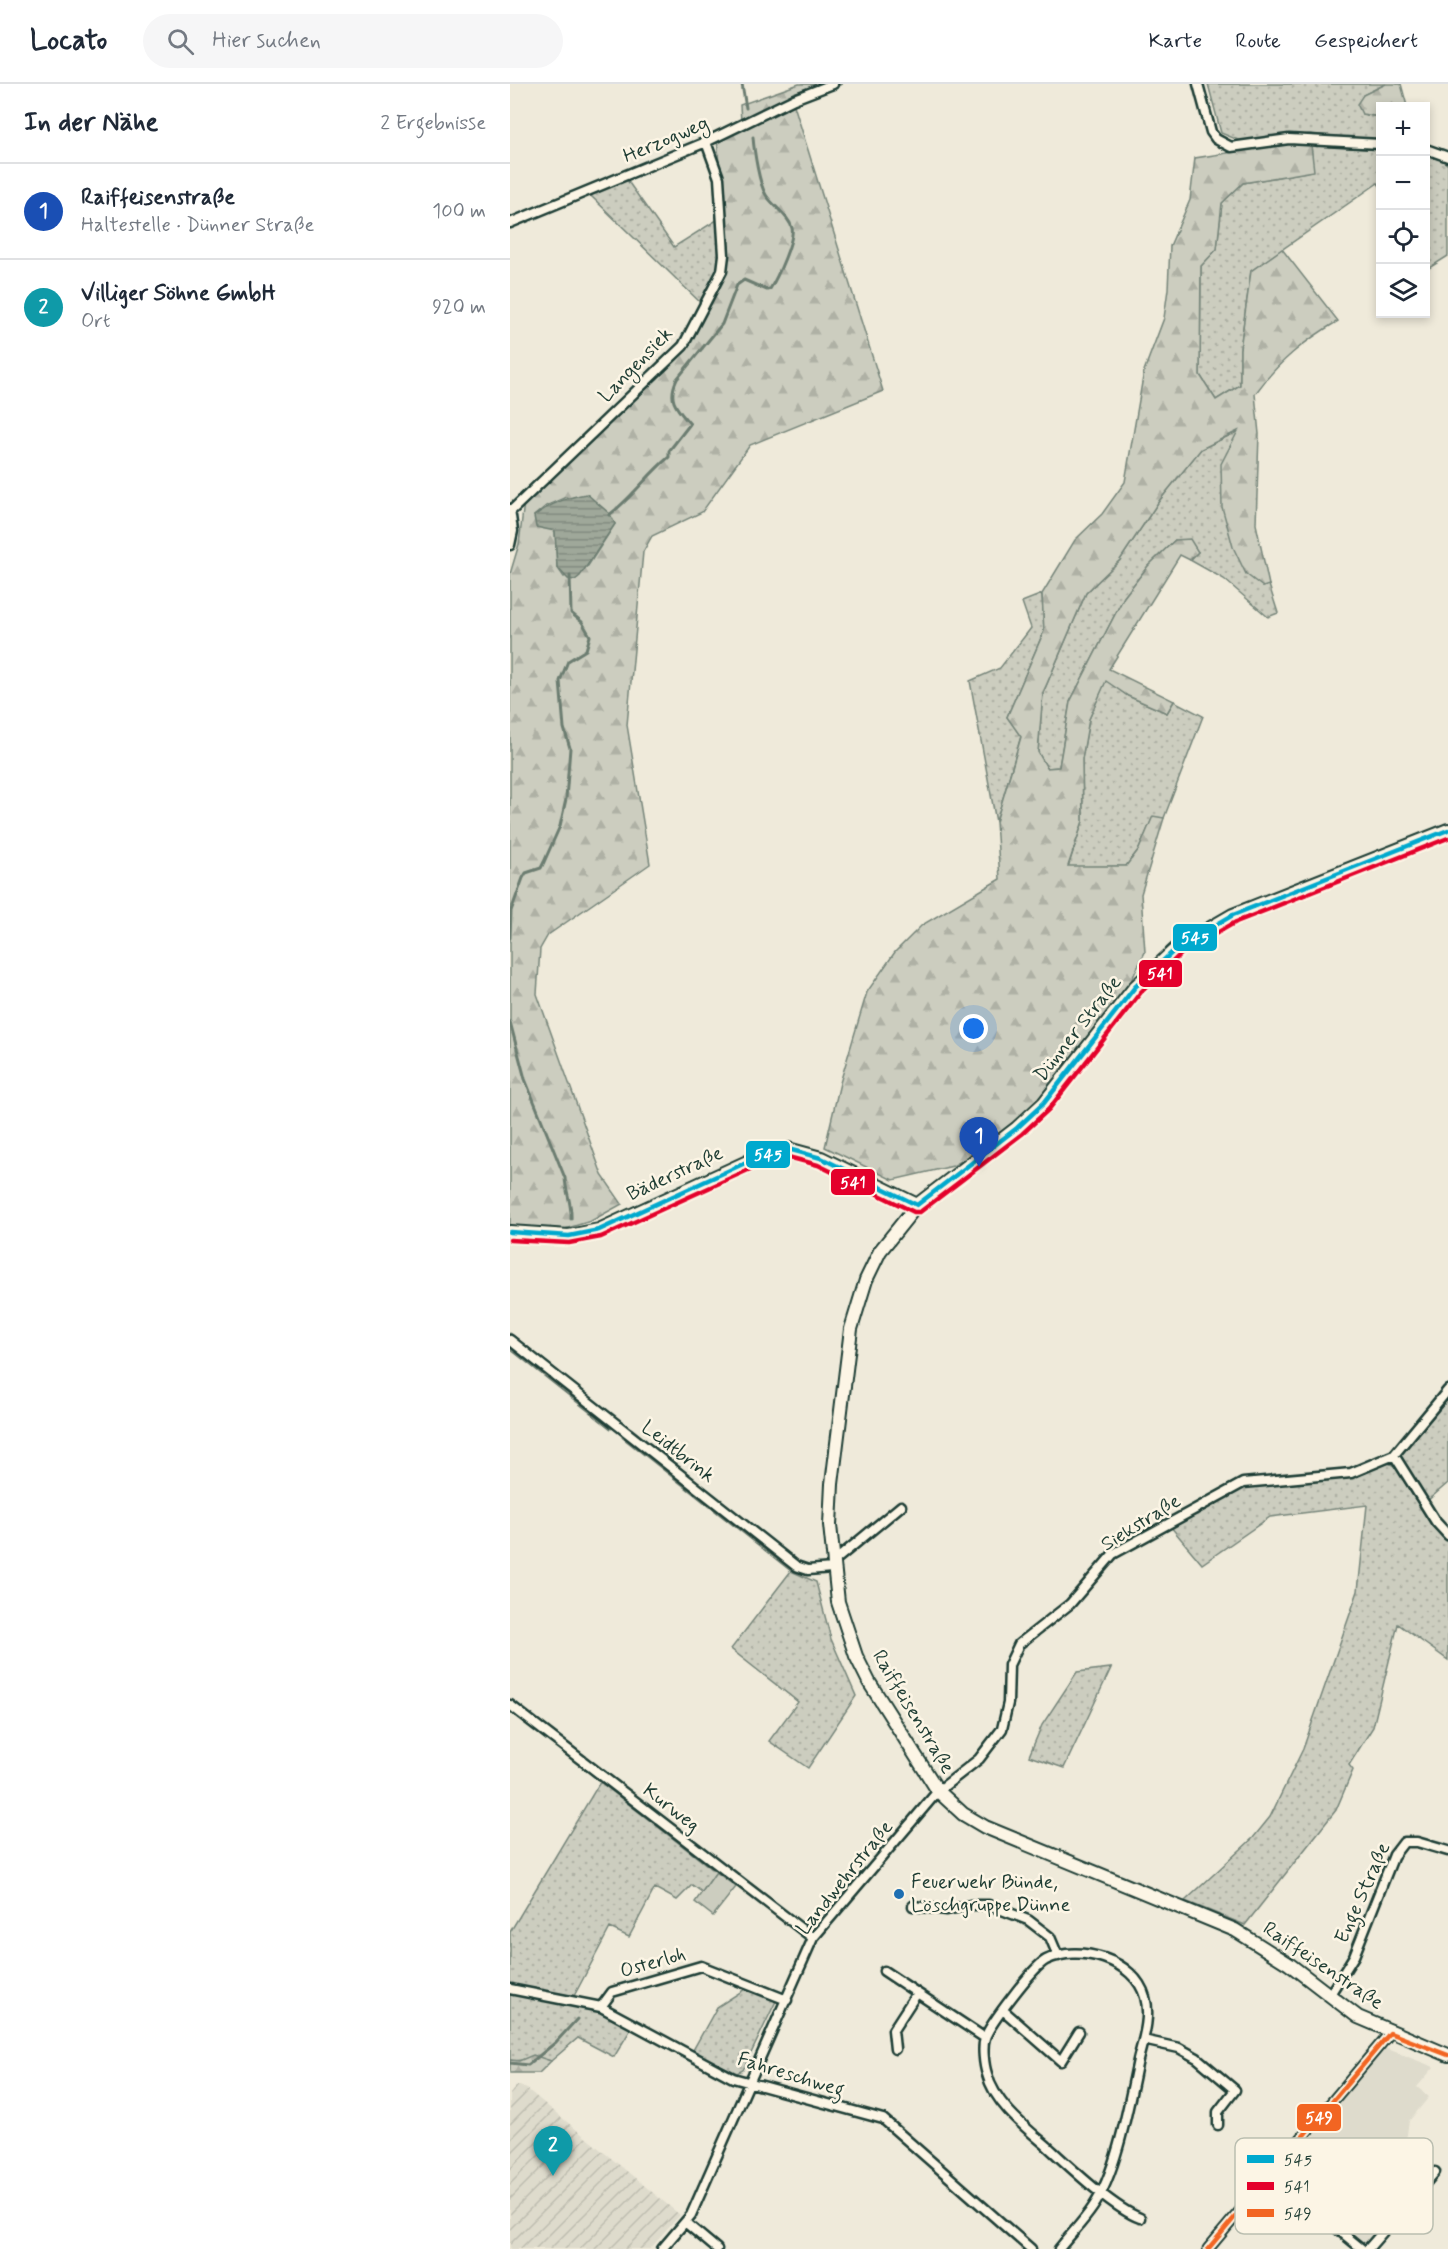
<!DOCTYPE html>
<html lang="de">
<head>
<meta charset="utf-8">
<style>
	body { margin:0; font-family:Mynerve,sans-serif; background:#f6f6f7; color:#1f2937 }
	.controls { position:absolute; right:18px; top:18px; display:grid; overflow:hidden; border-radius:0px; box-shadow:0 3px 9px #0003 }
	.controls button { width:54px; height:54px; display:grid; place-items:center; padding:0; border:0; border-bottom:2px solid #e0e1e3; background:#fff; color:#1f2937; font:30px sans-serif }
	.you { position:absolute; left:464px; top:945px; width:21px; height:21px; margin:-15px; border:4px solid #fff; border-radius:50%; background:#1a73e8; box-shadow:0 0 0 9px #1a73e833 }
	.badge { display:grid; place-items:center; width:39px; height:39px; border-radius:50%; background:#1f6fb2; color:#fff; font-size:20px; font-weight:700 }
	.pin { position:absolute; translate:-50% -50px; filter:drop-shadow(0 2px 3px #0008) }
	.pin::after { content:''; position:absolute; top:32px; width:21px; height:18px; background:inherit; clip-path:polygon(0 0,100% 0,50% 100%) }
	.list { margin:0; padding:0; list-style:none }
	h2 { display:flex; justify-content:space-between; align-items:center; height:78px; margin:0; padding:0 24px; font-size:26px }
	h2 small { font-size:20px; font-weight:400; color:#747a83 }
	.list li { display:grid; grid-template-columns:39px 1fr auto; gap:18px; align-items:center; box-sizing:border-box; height:96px; padding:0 24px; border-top:2px solid #e0e1e3 }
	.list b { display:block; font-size:22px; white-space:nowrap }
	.list p { margin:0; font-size:20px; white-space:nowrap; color:#747a83 }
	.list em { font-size:20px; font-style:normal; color:#747a83 }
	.icon { flex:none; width:33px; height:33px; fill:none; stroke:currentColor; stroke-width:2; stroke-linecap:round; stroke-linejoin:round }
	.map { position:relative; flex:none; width:938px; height:2165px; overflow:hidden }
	header { display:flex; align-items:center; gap:36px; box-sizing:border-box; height:84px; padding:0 30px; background:#fff; border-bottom:2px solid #e0e1e3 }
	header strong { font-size:28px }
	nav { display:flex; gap:33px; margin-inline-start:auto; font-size:21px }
	.search { width:420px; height:54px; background:#f6f6f7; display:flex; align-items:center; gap:15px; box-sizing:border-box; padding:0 21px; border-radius:33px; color:#747a83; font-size:22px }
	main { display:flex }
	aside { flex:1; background:#fff }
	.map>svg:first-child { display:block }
</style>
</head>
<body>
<header>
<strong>Locato</strong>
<div class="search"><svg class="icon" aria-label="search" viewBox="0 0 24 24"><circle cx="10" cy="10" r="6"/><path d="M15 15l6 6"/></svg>Hier suchen</div>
<nav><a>Karte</a><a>Route</a><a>Gespeichert</a></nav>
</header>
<main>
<aside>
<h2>In der Nähe<small>2 Ergebnisse</small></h2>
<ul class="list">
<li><span class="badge" style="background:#1a4fb4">1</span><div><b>Raiffeisenstraße</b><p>Haltestelle · Dünner Straße</p></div><em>100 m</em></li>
<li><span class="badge" style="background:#0f9aa8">2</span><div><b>Villiger Söhne GmbH</b><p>Ort</p></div><em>920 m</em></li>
</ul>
</aside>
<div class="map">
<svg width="938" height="2165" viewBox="0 0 938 2165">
	<defs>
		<pattern id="industrial-furrows" width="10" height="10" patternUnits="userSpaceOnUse" patternTransform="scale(1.5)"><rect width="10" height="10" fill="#dedbcc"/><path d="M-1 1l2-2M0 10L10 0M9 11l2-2" fill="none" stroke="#bebdb0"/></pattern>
		<pattern id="grass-dots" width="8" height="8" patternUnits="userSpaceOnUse" patternTransform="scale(1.5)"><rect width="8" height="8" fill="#cccdbf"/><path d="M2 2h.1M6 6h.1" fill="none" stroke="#afb1a5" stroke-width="1.8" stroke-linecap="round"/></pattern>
		<pattern id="forest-firs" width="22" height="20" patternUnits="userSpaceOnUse" patternTransform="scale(1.5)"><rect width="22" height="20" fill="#cccdbf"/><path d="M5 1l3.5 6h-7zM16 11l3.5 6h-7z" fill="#afb1a5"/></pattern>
		<pattern id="water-rules" width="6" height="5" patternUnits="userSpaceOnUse" patternTransform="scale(1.5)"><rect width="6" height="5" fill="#9fa89a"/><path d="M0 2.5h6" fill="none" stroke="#818a7e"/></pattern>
	</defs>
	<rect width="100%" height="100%" fill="#efeada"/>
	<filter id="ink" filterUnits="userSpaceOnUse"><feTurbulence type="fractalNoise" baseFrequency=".0167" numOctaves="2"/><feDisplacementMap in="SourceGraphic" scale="12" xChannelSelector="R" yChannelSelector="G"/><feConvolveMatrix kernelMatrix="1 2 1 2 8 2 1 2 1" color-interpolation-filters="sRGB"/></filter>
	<g filter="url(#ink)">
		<!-- built -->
		<path fill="#dedbcc" d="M 875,1964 L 924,1983 L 907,2003 L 919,2013 L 899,2037 L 895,2063 L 919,2086 L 855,2163 L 811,2127 L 844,2085 L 803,2051 Z"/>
		<!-- industrial -->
		<path fill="url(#industrial-furrows)" d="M 7,2001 L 17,2005 L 170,2131 L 140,2165 L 0,2165 L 0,2010 Z"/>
		<!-- grass -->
		<path fill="url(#grass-dots)" stroke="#76857a" stroke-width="1.5" d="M 698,0 L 876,0 L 853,11 L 852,30 L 870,33 L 870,57 L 800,50 L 733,58 L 711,49 Z
			M 801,61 L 870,66 L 870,102 L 868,99 L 741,187 L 730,265 L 730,301 L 706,316 L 690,291 L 691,182 L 707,165 L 712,119 L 733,99 L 803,87 Z
			M 916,70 L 924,70 L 938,81 L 938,172 L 916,186 Z
			M 117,96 L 164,163 L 213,132 L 216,181 L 197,225 L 80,111 Z
			M 729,347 L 753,503 L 759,501 L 768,529 L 758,533 L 714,495 L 680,476 L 688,468 L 665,456 L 638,482 L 614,513 L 560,618 L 549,683 L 537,684 L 528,668 L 533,609 L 576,509 L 610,476 L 649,417 L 691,365 Z
			M 532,510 L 534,547 L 497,633 L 511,652 L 486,738 L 460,597 L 490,584 L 521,544 L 512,518 Z
			M 596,596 L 618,612 L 657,629 L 664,617 L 693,632 L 654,734 L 643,733 L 629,765 L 616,782 L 558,783 L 573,737 L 572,675 L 579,635 Z
			M 938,1315 L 938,1399 L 917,1417 L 890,1372 Z
			M 878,1379 L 885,1382 L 922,1442 L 938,1459 L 938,1576 L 888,1540 L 863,1643 L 839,1681 L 843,1686 L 826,1726 L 735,1841 L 675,1817 L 743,1754 L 760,1733 L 793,1665 L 848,1507 L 857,1421 L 760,1433 L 692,1480 L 660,1442 L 734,1401 L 842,1394 Z
			M 281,1487 L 306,1498 L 321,1555 L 346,1612 L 298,1684 L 259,1657 L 288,1618 L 221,1565 Z
			M 601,1584 L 554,1684 L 519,1672 L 532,1641 L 567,1588 Z
			M 90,1698 L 206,1788 L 192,1808 L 182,1801 L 167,1816 L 145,1804 L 119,1853 L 100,1844 L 64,1912 L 0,1901 L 0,1848 Z
			M 235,1905 L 266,1917 L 233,1986 L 227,1989 L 182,1968 L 207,1923 Z
			M 0,1910 L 87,1925 L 124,1940 L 104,1973 L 68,1954 L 41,1977 C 19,1970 18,1979 0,1976 Z"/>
		<!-- forest -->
		<path fill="url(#forest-firs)" stroke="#76857a" stroke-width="1.5" fill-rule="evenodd" d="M 289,0 L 332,0 L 284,21 L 373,307 L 240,361 L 192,428 L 142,452 L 133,468 L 117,641 L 140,780 L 38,851 L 30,865 L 27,910 L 92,1091 L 112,1120 L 81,1137 L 48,1147 L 0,1142 L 0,490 L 9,460 L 14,418 L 171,268 L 195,228 L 216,181 L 207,53 L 231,37 L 230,21 ZM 56,413 L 105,440 L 78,482 L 54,493 L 47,483 L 45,446 L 24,432 L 36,422 Z
			M 876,0 L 891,0 L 897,22 L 870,22 L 870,33 L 852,30 L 847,20 L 853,11 Z
			M 782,59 L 801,61 L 804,87 L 733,99 L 712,119 L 707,165 L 691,182 L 690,291 L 706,316 L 730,301 L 730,265 L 741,187 L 772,165 L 828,237 C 794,257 768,278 745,310 L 749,350 L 746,440 L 759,501 L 753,503 L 736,490 L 723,463 L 712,423 L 711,380 L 728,347 L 691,365 L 649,417 L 610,476 L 576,509 L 533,609 L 528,668 L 537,684 L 549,683 L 560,618 L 614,513 L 638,482 L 665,456 L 680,455 L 688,468 L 680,476 L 670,471 L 599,585 L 664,617 L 657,629 L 618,612 L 596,597 L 579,635 L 572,675 L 573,737 L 558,782 L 616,782 L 629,765 L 643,732 L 654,734 L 631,810 L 635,868 L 619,901 L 536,1012 L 466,1068 L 443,1082 L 383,1096 L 315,1063 L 330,999 L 357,908 L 385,868 L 412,841 L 490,795 L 486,738 L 511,653 L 497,633 L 534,547 L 532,510 L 565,456 L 592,430 L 615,398 L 634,287 L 654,234 L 658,205 L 660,162 L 680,116 L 685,74 Z
			M 23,1971 L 41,1977 L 29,1989 L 0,1989 L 0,1976 L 9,1977 Z"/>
		<!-- green -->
		<path fill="#cccdbf" stroke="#76857a" stroke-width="1.5" d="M 206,1788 L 226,1803 L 203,1832 L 185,1818 Z"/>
		<!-- water -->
		<path fill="url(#water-rules)" stroke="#6c7d71" stroke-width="1.5" d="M 77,410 L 100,430 L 105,440 L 70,492 L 65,496 L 58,495 L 47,483 L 45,447 L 26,443 L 24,432 C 40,420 56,413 77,410 Z"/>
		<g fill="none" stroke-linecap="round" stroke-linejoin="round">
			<!-- stream -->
			<path stroke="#6c7d71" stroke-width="3" d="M 232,0 L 236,24
				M 99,431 C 121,415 137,391 159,373 L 159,367 L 180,340 C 166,324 157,316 167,295 L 212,240 L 227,201 L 234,196 L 257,206 L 260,205 C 267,194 285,155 282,144 C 279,132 263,122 256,111 C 249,100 244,67 243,53
				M 0,854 L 1,827 L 13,794 L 16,789 L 31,784 L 34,778 L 50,742 L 56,715 L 60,664 L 54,644 L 50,597 L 58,577 L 76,566 L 80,552 L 72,538 L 61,529 L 60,492
				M 0,938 L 15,995 L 55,1094 C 56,1109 62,1120 61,1135
				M 0,1250 L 101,1331
				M 0,1264 L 101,1344
				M 121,1345 L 255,1453
				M 113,1353 L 281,1486
				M 0,1979 L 18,1981 L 46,1958 L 67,1935"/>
			<!-- street casing -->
			<g stroke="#1f3d34" stroke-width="13">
				<path id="street" d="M 688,0 L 701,48 L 706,55 L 721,63 L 779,55 L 870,60
					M 916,65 L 938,73
					M 0,139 L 196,58 L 284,15 L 323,0
					M 0,425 L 3,447 L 0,461
					M 1,427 L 173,262 L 212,187 L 214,171 L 209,94 L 196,58
					M 0,1256 L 286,1482 L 298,1486 L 322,1484
					M 884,1371 L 926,1438 L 938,1451
					M 322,1479 L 391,1422
					M 0,1621 L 303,1854
					M 403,1822 L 437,1826 L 460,1821 L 479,1821 L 518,1836 L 540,1853 L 548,1872
					M 374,1887 L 475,1954
					M 0,1905 L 91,1923 L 223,1994 L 373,2035 L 521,2165
					M 819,1912 L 844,1872 L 884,1771 L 894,1758 L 907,1758 L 938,1767
					M 91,1923 L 102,1908 L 191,1882 L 277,1916
					M 494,1927 L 551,1977 L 569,1948
					M 633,1956 L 669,1964 L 687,1974 L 725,2006 L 708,2028 L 708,2041
					M 385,1965 L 383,1946 L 407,1909
					M 761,2091 L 852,2165
					M 176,2139 L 207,2165
					M 152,2165 L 181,2131 L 303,1854 L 428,1707 L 469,1675 L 492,1645 L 498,1619 L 499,1581 L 509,1560 L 560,1520 L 603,1470 L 733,1399 L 841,1389 L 884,1371 L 938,1306
					M 549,2165 C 560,2151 573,2138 583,2123 C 607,2088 619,2018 628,1976 C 633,1956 641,1933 635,1913 C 625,1876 569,1859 536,1876 C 524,1882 479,1941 475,1954 C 472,1963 474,1981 477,1990 C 484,2019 516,2044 537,2062 C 560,2083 603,2124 630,2134
					M 698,2165 L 880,1949
					M 858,2165 L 925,2088"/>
			</g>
			<!-- secondary casing -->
			<g stroke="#1f3d34" stroke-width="16">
				<path id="secondary" d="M 938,746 L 723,831 L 668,863 L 625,903 L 534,1019 L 507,1044 L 407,1121 L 370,1167 L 356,1196 L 341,1245 L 322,1400 L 320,1441 L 328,1518 L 346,1572 L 359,1598 L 428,1707 L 453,1730 L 475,1743 L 725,1846 L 779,1880 L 848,1933 L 938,1971
					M 0,1148 L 59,1152 L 89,1146 L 246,1074 L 278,1065 L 311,1074 L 407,1121"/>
			</g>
			<!-- street -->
			<use href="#street" stroke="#fcf5e5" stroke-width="8"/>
			<!-- secondary -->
			<use href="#secondary" stroke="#fcf5e5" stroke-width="12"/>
			<!-- bus-1 casing -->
			<g stroke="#fcf5e5" stroke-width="9">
				<path id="bus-1" d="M 0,1148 L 59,1152 L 89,1146 L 246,1074 L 278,1065 L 311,1074 L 407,1121 L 507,1044 L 534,1019 L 625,903 L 668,863 L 723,831 L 938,746"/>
			</g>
			<!-- bus-2 casing -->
			<g stroke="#fcf5e5" stroke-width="9">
				<path id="bus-2" d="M 0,1156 L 59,1159 L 91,1153 L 249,1081 L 278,1073 L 308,1081 L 404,1128 L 410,1128 L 512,1050 L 539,1025 L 631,908 L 672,869 L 726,838 L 938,754"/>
			</g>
			<!-- bus-3 casing -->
			<g stroke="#fcf5e5" stroke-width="9">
				<path id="bus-3" d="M 698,2165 L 880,1949 L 938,1971"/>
			</g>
			<!-- bus-1 -->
			<use href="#bus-1" stroke="#00a9ce" stroke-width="4.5"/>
			<!-- bus-2 -->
			<use href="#bus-2" stroke="#e4002b" stroke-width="4.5"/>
			<!-- bus-3 -->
			<use href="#bus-3" stroke="#f26522" stroke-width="4.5"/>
		</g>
	</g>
	<!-- markers -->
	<circle fill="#1f6fb2" stroke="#fcf5e5" stroke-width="2" cx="389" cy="1810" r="6"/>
	<g text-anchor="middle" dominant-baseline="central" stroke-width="5" stroke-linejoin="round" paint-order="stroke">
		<!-- street labels -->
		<g font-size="20" fill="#1f3d34" stroke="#fcf5e5">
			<text transform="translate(156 56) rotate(-23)">Herzogweg</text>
			<text transform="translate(126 281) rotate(-46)">Langensiek</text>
			<text transform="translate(568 945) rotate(-52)">Dünner Straße</text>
			<text transform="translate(165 1090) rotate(-25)">Bäderstraße</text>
			<text transform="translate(168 1368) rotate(38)">Leidtbrink</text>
			<text transform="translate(631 1439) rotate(-32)">Siekstraße</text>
			<text transform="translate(403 1628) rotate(59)">Raiffeisenstraße</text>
			<text transform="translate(161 1724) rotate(38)">Kurweg</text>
			<text transform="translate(335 1794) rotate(-51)">Landwehrstraße</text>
			<text transform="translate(853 1809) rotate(-66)">Enge Straße</text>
			<text transform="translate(143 1879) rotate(-16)">Osterloh</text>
			<text transform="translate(813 1882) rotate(34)">Raiffeisenstraße</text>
			<text transform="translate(281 1991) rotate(17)">Fahreschweg</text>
		</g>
		<!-- poi labels -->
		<g font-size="20" fill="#1f3d34" stroke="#fcf5e5" text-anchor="start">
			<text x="401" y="1798">Feuerwehr Bünde,<tspan x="401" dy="23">Löschgruppe Dünne</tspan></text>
		</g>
	</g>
	<!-- legend -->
	<rect x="725" y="2054" width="198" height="96" rx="9" fill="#fcf5e5" stroke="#babeb0" stroke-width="1.5"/>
	<rect x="737" y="2071" width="27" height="8" fill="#00a9ce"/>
	<rect x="737" y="2098" width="27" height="8" fill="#e4002b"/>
	<rect x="737" y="2125" width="27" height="8" fill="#f26522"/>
	<g font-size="16" fill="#1f3d34">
		<text x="774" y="2081">545</text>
		<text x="774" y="2108">541</text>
		<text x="774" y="2135">549</text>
	</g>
	<g stroke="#fcf5e5" stroke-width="2">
		<rect x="662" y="839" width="46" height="29" rx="6" fill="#00a9ce"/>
		<rect x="628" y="875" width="45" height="29" rx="6" fill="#e4002b"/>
		<rect x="235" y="1056" width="46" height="29" rx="6" fill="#00a9ce"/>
		<rect x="320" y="1084" width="46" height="28" rx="6" fill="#e4002b"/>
		<rect x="786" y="2019" width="46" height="29" rx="6" fill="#f26522"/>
	</g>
	<g font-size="16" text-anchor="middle" font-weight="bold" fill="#fff">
		<text x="685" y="859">545</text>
		<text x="650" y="895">541</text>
		<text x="258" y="1076">545</text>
		<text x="343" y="1104">541</text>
		<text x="809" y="2039">549</text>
	</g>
</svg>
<div class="controls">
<button>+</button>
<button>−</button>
<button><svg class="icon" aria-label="locate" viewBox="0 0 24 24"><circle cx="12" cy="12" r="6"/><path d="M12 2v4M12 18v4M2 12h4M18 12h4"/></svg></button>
<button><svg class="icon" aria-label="layers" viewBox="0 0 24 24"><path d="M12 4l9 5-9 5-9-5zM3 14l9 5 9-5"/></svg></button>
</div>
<div class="you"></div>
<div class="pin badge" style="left:469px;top:1083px;background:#1a4fb4">1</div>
<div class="pin badge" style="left:43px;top:2092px;background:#0f9aa8">2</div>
</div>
</main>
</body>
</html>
